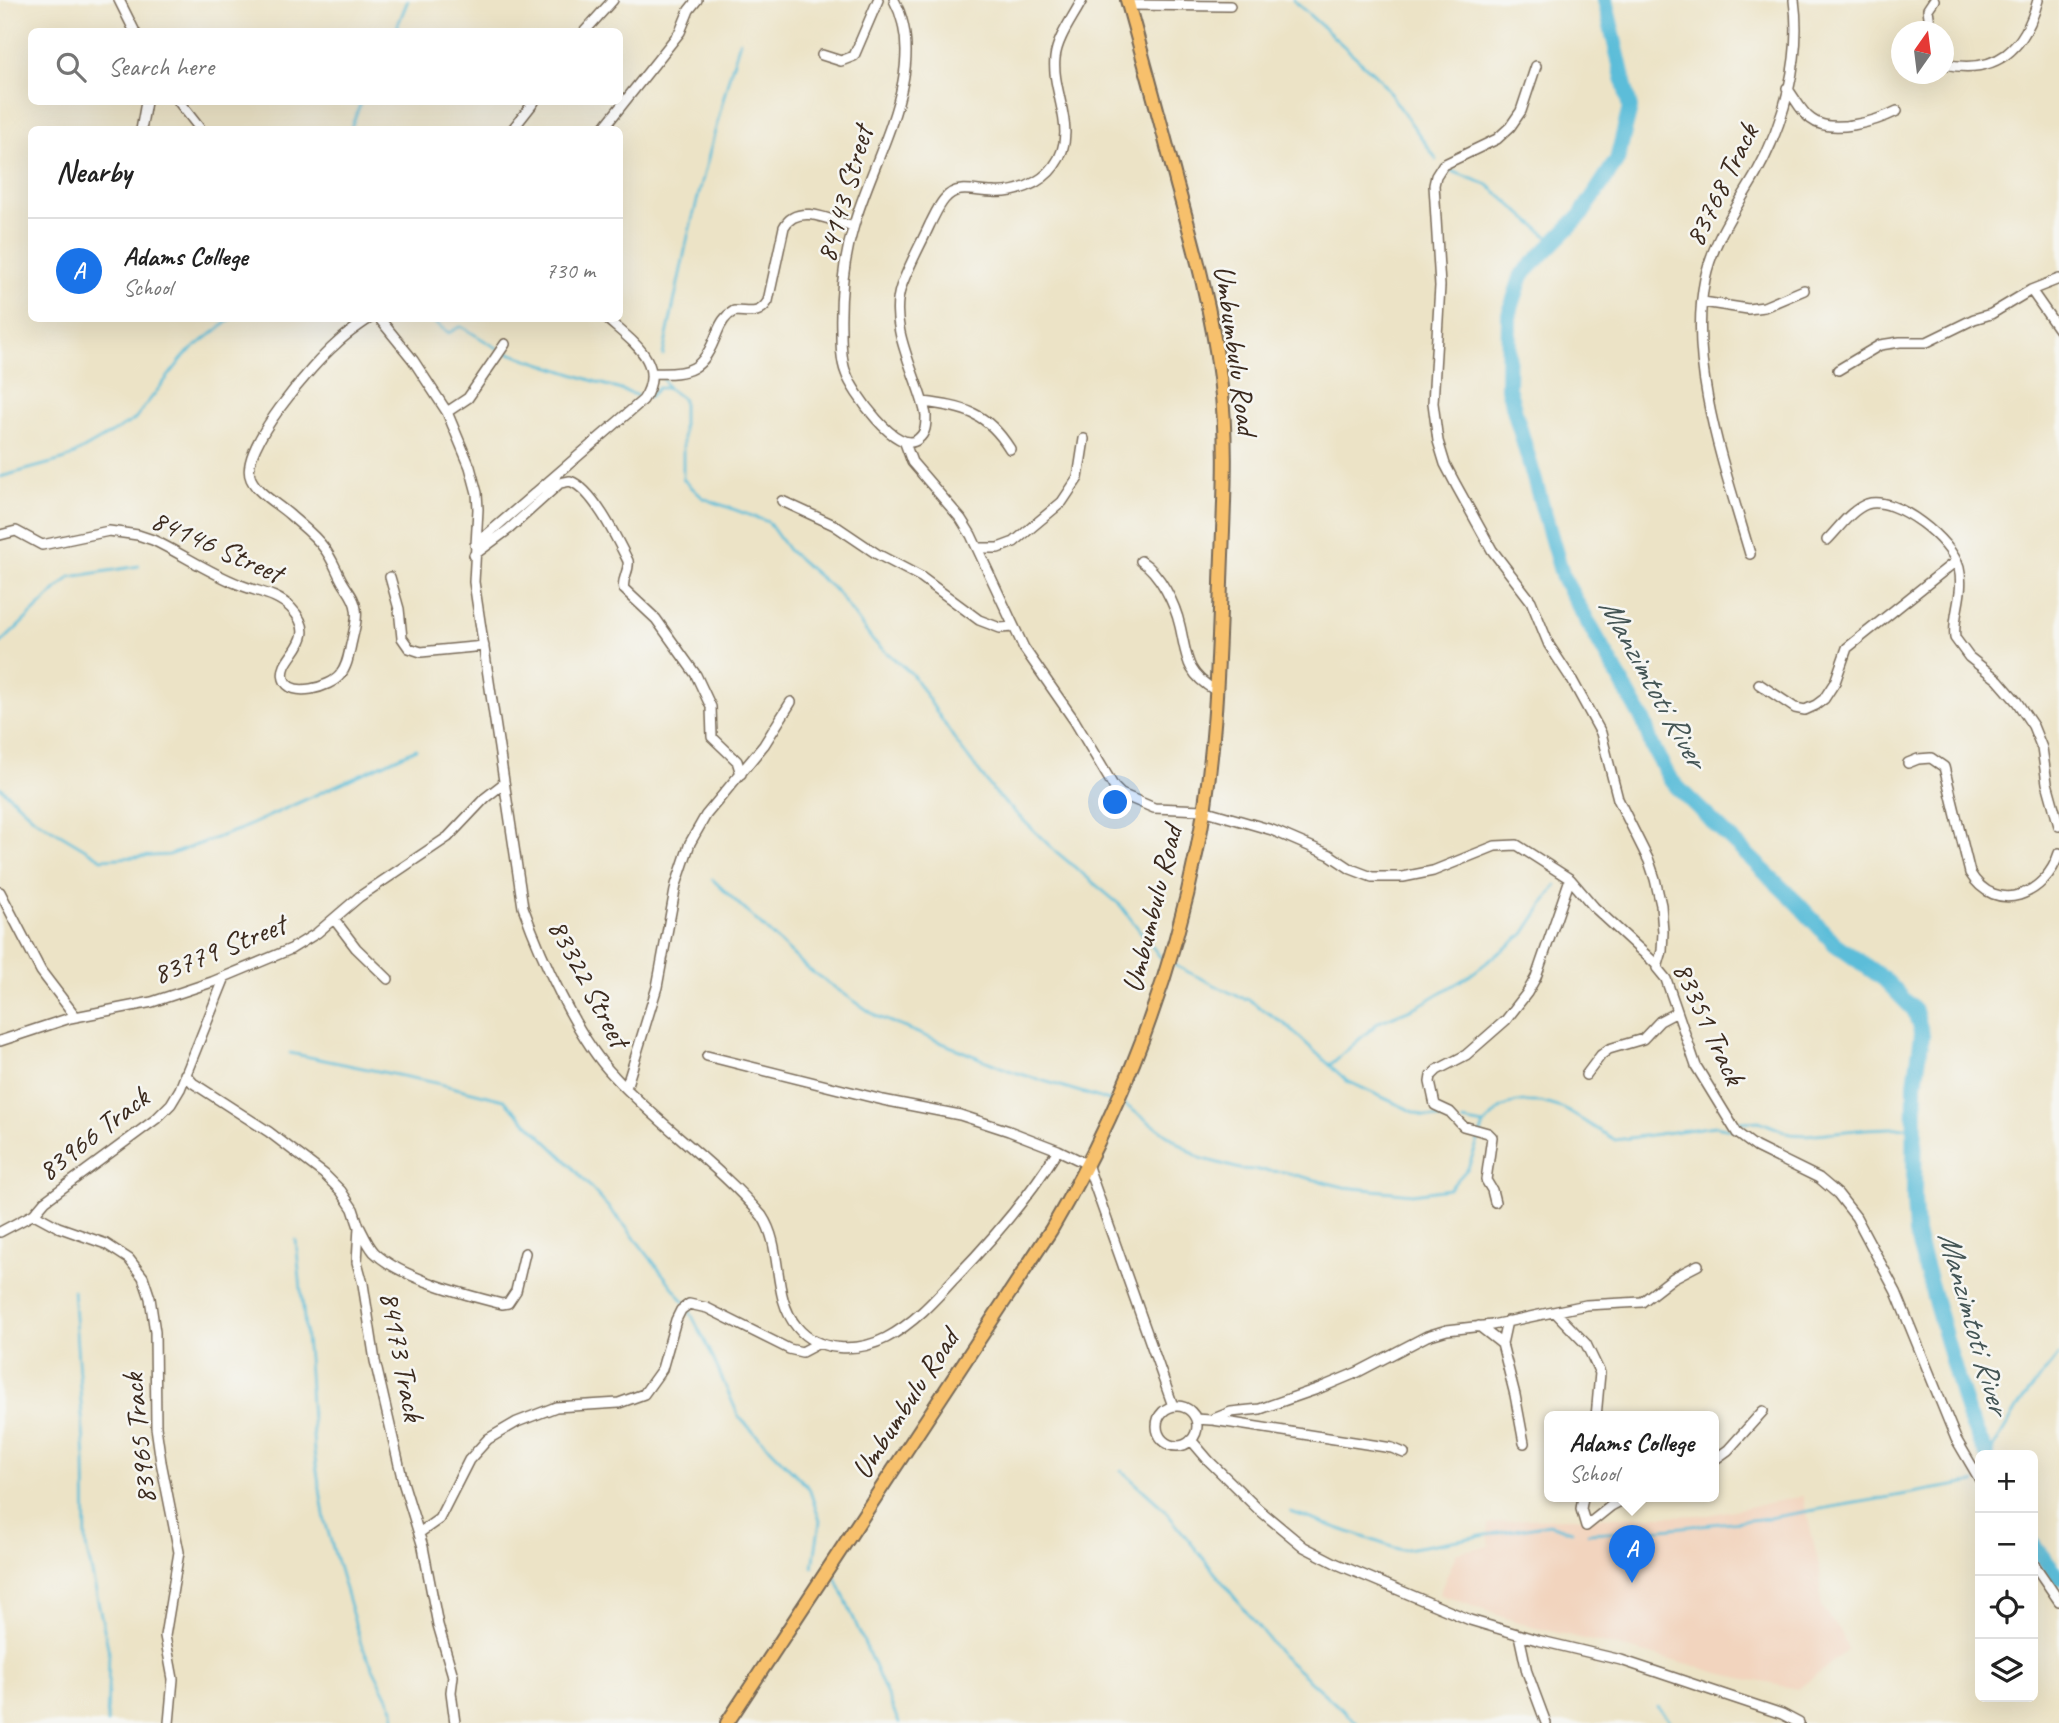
<!DOCTYPE html>
<html lang="en">
<head>
<meta charset="utf-8">
<style>
	body { margin:0; font-family:Caveat,sans-serif; background:#f2f2f2; color:#222 }
	.controls { position:absolute; right:21px; bottom:21px; display:grid; overflow:hidden; border-radius:10px; box-shadow:0 7px 28px #0002 }
	.controls button { width:63px; height:63px; display:grid; place-items:center; padding:0; border:0; border-bottom:2px solid #e0e0e0; background:#fff; color:#222; font:35px sans-serif }
	.compass { position:absolute; left:1891px; top:21px; width:63px; height:63px; border-radius:50%; background:#fff; box-shadow:0 7px 28px #0002; rotate:14deg }
	.you { position:absolute; left:1116px; top:803px; width:24px; height:24px; margin:-18px; border:5px solid #fff; border-radius:50%; background:#1a73e8; box-shadow:0 0 0 10px #1a73e833 }
	.badge { display:grid; place-items:center; width:46px; height:46px; border-radius:50%; background:#1a73e8; color:#fff; font-size:23px; font-weight:700 }
	.pin { position:absolute; translate:-50% -58px; filter:drop-shadow(0 2px 4px #0008) }
	.pin::after { content:''; position:absolute; top:37px; width:24px; height:21px; background:inherit; clip-path:polygon(0 0,100% 0,50% 100%) }
	.popup { position:absolute; left:1544px; top:1411px; width:175px; height:91px; box-sizing:border-box; display:grid; place-content:center; border-radius:10px; background:#fff; filter:drop-shadow(0 2px 5px #0005); font-size:23px; white-space:nowrap; color:#767676 }
	.popup b { font-size:26px; color:#222 }
	.popup::after { content:''; position:absolute; left:50%; top:100%; margin-left:-14px; border:14px solid transparent; border-top-color:#fff }
	.list { margin:0; padding:0; list-style:none }
	h2 { display:flex; justify-content:space-between; align-items:center; height:91px; margin:0; padding:0 28px; font-size:30px }
	h2 small { font-size:23px; font-weight:400; color:#767676 }
	.list li { display:grid; grid-template-columns:46px 1fr auto; gap:21px; align-items:center; box-sizing:border-box; height:105px; padding:0 28px; border-top:2px solid #e0e0e0 }
	.list b { display:block; font-size:26px; white-space:nowrap }
	.list p { margin:0; font-size:23px; white-space:nowrap; color:#767676 }
	.list em { font-size:23px; font-style:normal; color:#767676 }
	.icon { flex:none; width:38px; height:38px; fill:none; stroke:currentColor; stroke-width:2; stroke-linecap:round; stroke-linejoin:round }
	.map { position:relative; flex:none; width:2059px; height:1723px; overflow:hidden }
	.search { position:absolute; background:#fff; box-shadow:0 7px 28px #0002; left:28px; top:28px; width:595px; height:77px; display:flex; align-items:center; gap:18px; box-sizing:border-box; padding:0 24px; border-radius:10px; color:#767676; font-size:26px }
	.panel { position:absolute; background:#fff; box-shadow:0 7px 28px #0002; left:28px; top:126px; width:595px; height:196px; border-radius:10px }
	.map>svg:first-child { display:block }
</style>
</head>
<body>
<div class="map">
<svg width="2059" height="1723" viewBox="0 0 2059 1723">
	<rect width="100%" height="100%" fill="#f6f6f2"/>
	<filter id="ink" filterUnits="userSpaceOnUse"><feTurbulence type="fractalNoise" baseFrequency=".0143" numOctaves="2"/><feDisplacementMap in="SourceGraphic" scale="14" xChannelSelector="R" yChannelSelector="G"/><feConvolveMatrix kernelMatrix="1 2 1 2 8 2 1 2 1" color-interpolation-filters="sRGB"/></filter>
	<filter id="wash" filterUnits="userSpaceOnUse"><feTurbulence type="fractalNoise" baseFrequency=".00686" numOctaves="4" result="noise"/><feDisplacementMap in="SourceGraphic" scale="28" xChannelSelector="R" yChannelSelector="G"/><feGaussianBlur stdDeviation="1.57" result="paint"/><feColorMatrix in="noise" values="0 0 0 0 0 0 0 0 0 0 0 0 0 0 0 0 0 1.4 0 .05"/><feComposite in="paint" operator="in"/></filter>
	<g filter="url(#wash)">
		<rect width="100%" height="100%" fill="#ece3c6"/>
		<!-- built -->
		<path fill="#f2d4be" d="M 1803,1496 L 1820,1571 L 1821,1608 L 1841,1632 L 1848,1650 L 1798,1689 L 1731,1676 L 1624,1648 L 1532,1627 L 1439,1594 L 1457,1552 L 1489,1546 L 1488,1524 L 1525,1519 L 1709,1515 Z"/>
		<g fill="none" stroke-linecap="round" stroke-linejoin="round">
			<!-- stream -->
			<path stroke="#5bbdd9" stroke-width="2.5" d="M 1293,0 L 1380,79 L 1437,160
				M 395,32 L 408,0
				M 350,130 L 361,102
				M 1444,168 L 1488,185 L 1554,242
				M 428,318 L 449,333 L 459,327 L 462,327 L 497,348
				M 503,351 L 639,396
				M 663,355 L 688,236 L 729,77 L 740,41
				M 663,379 L 668,388
				M 649,397 L 658,388 L 668,388 L 683,399 L 683,479 L 703,498 L 768,522 L 788,550 L 837,592 L 873,641 L 912,674 L 957,743 L 996,794 L 1053,849 L 1120,905 L 1161,958
				M 0,477 L 66,459 L 134,420 L 186,354 L 232,318
				M 0,644 L 70,577 L 139,566
				M 0,787 L 35,819 L 102,859 L 169,855 L 241,829 L 416,749
				M 712,879 L 808,969 L 876,1016 L 1011,1071 L 1110,1101
				M 1174,965 L 1237,996 L 1249,1000 L 1286,1025 L 1347,1081 L 1423,1116 L 1454,1121
				M 290,1053 L 436,1083 L 504,1100 L 565,1159 L 626,1227 L 686,1304 L 709,1349 L 739,1417 L 809,1488 L 820,1521 L 813,1567
				M 1330,1065 L 1379,1022 L 1418,1006 L 1469,976 L 1524,934 L 1556,885
				M 1124,1104 L 1200,1158 L 1240,1169 L 1284,1172 L 1344,1187 L 1412,1194 L 1449,1189 L 1468,1168 L 1484,1125
				M 1463,1121 L 1484,1125 L 1501,1108 L 1516,1102 L 1541,1102 L 1564,1109 L 1615,1140 L 1715,1126 L 1731,1129
				M 1738,1122 L 1759,1121 L 1791,1134 L 1806,1135 L 1866,1129 L 1915,1127
				M 296,1240 L 308,1358 L 314,1452 L 325,1521 L 361,1644 L 394,1710 L 394,1723
				M 73,1290 L 85,1458 L 86,1546 L 109,1652 L 107,1723
				M 1989,1455 L 2021,1402 L 2059,1354
				M 1121,1470 L 1163,1508 L 1281,1655 L 1357,1723
				M 1291,1512 L 1401,1550 L 1549,1524 L 1572,1531
				M 1588,1533 L 1663,1529 L 1769,1518 L 1976,1482
				M 836,1578 L 899,1723
				M 1658,1707 L 1672,1723"/>
			<!-- river -->
			<path stroke="#5bbdd9" stroke-width="16" d="M 1605,0 L 1630,108 L 1617,160 L 1581,215 L 1522,275 L 1509,314 L 1508,388 L 1563,578 L 1644,722 L 1652,746 L 1670,779 L 1682,792 L 1797,903 L 1835,944 L 1884,979 L 1915,1011 L 1922,1035 L 1915,1084 L 1914,1199 L 1916,1234 L 1968,1416 L 1987,1455
				M 2033,1545 L 2059,1578"/>
		</g>
	</g>
	<g filter="url(#ink)">
		<g fill="none" stroke-linecap="round" stroke-linejoin="round">
			<!-- minor casing -->
			<g stroke="#796b59" stroke-width="12">
				<path id="minor" d="M 119,0 L 135,32
					M 894,0 C 931,69 873,157 854,225 C 844,258 840,296 841,331 C 841,344 841,361 846,373 C 852,391 898,457 918,439 C 926,433 926,425 926,415 C 918,376 887,328 901,287 C 909,265 921,244 930,224 C 937,211 944,191 961,190 C 971,189 982,192 993,192 C 1014,194 1041,184 1054,166 C 1080,132 1051,93 1055,58 C 1057,38 1073,18 1082,0
					M 1128,5 L 1230,6
					M 584,32 L 613,0
					M 1931,32 L 1928,9 L 1934,0
					M 822,55 L 841,61 L 854,56 L 878,0
					M 1944,64 C 1997,75 2025,49 2038,0
					M 1536,66 L 1521,111 L 1510,127 L 1497,139 L 1443,165 L 1436,176 L 1434,185 L 1440,286 L 1433,403 L 1438,441 L 1445,464 L 1456,485 L 1492,550 L 1531,601 L 1549,645 L 1572,680 L 1601,733 L 1618,799 L 1649,861 L 1655,879 L 1661,905 L 1663,932 L 1662,951 L 1657,968
					M 1787,88 C 1795,98 1801,112 1811,119 C 1831,135 1877,121 1897,111
					M 179,102 L 201,130
					M 141,130 L 146,102
					M 512,130 L 534,102
					M 602,130 L 680,32 L 689,10 L 697,0
					M 2031,290 L 2059,330
					M 1703,302 L 1748,309 L 1764,307 L 1804,290
					M 379,318 L 413,360 L 447,412 L 470,467 L 477,493 L 478,509 L 474,582 L 523,907 C 541,957 577,1038 614,1076 C 660,1126 718,1164 762,1216 C 784,1249 771,1296 797,1327 C 818,1353 859,1352 886,1338 C 913,1324 934,1301 954,1279 C 993,1239 1029,1197 1058,1150 L 1087,1164 L 1173,1406
					M 1838,370 L 1880,345 L 1900,342 L 1927,342 L 1974,319 L 1991,314 L 2031,290 L 2059,279
					M 652,373 C 691,375 703,370 717,333 C 721,323 725,316 734,311 C 749,311 759,316 768,301 L 784,227 C 797,202 833,221 853,227
					M 923,402 C 964,407 987,412 1010,449
					M 447,412 L 468,398 L 505,344
					M 905,443 L 912,462 L 961,519 L 971,535 L 1024,648 L 1074,720 L 1114,787 L 1121,794 L 1154,808 L 1203,810 L 1272,830 L 1330,855 L 1351,869 L 1372,877 L 1403,877 L 1433,871 L 1495,846 L 1517,845 L 1570,879 L 1594,907 L 1658,966 L 1657,968 L 1666,979 L 1696,1066 L 1737,1133 L 1756,1147 L 1819,1178 L 1838,1194 L 1856,1217 L 1896,1292 L 1956,1439 L 1980,1480
					M 782,501 L 834,525 L 877,554 L 921,577 L 979,620 L 1000,628 L 1014,627
					M 0,535 L 16,531 L 42,545 L 109,531 L 138,535 L 153,540 C 182,554 208,572 238,584 C 256,592 276,593 291,608 C 324,642 277,655 284,679 C 290,699 331,687 340,675 C 348,666 349,652 352,640 C 354,630 358,619 356,609 C 355,598 347,590 342,581 C 336,570 332,558 324,548 C 315,535 301,525 290,515 C 278,504 258,494 251,479 C 237,450 314,363 336,344 C 346,334 358,326 370,318
					M 1827,540 C 1839,528 1851,510 1867,504 C 1896,495 1952,541 1959,568 C 1965,593 1952,616 1955,638 L 1969,657 L 1998,680 L 2017,702 L 2033,726 L 2042,748 L 2047,783 L 2059,826
					M 475,545 L 643,400 C 668,363 631,341 606,318
					M 977,548 L 998,548 L 1014,542 L 1062,502 L 1078,478 L 1084,439
					M 1750,554 C 1726,471 1687,366 1705,279 C 1713,240 1737,207 1756,174 C 1784,124 1802,57 1794,0
					M 474,555 L 509,529 L 560,483 L 570,481 C 593,489 617,539 628,561 C 630,571 621,579 624,589 L 656,619 L 696,675 L 711,707 L 712,737 L 737,761 L 741,774
					M 1141,561 C 1160,573 1175,604 1180,626 C 1187,656 1185,673 1215,690
					M 390,577 L 399,609 L 402,638 L 409,648 L 421,652 L 484,646
					M 1759,684 L 1795,708 L 1805,710 L 1816,705 L 1824,699 L 1835,682 L 1847,648 L 1956,561
					M 1908,763 L 1918,759 L 1931,758 L 1944,767 L 1970,873 C 1996,916 2046,895 2059,853
					M 0,892 L 41,971 L 76,1017
					M 334,919 L 356,948 L 388,979
					M 0,1041 L 70,1018 L 152,1002 L 212,982 L 291,949 L 317,933 L 359,897 L 448,837 L 485,798 L 503,784
					M 707,1056 L 883,1100 L 960,1115 L 1009,1131 L 1058,1150
					M 185,1074 L 193,1083 L 269,1132 L 324,1174 L 341,1191 L 353,1209 L 359,1227 L 357,1262 L 363,1284 L 375,1361 L 403,1482 L 423,1547 L 438,1625 L 453,1676 L 451,1692 L 455,1723
					M 1586,1075 L 1601,1055 L 1609,1049 L 1643,1039 L 1660,1021 L 1677,1012
					M 626,1088 L 657,987 L 676,885 L 690,843 L 706,815 L 764,745 L 791,702
					M 1495,1202 L 1492,1190 L 1486,1180 L 1492,1137 L 1488,1133 L 1463,1126 L 1450,1112 L 1435,1105 L 1430,1082 L 1431,1076 L 1437,1070 L 1466,1055 L 1506,1020 L 1527,993 L 1536,977 L 1570,879
					M 34,1214 L 58,1227 L 106,1244 L 129,1259 L 143,1277 L 150,1298 L 155,1332 L 156,1427 L 161,1462 L 179,1552 L 165,1636 L 173,1679 L 169,1723
					M 360,1228 C 364,1236 368,1245 374,1252 C 400,1278 466,1295 502,1304 L 508,1303 L 516,1291 L 525,1253
					M 0,1232 L 34,1214 L 45,1201 L 156,1119 L 171,1104 L 180,1089 L 225,977
					M 1556,1313 L 1586,1344 L 1600,1373 L 1596,1417
					M 1479,1326 L 1502,1344 L 1515,1395 L 1524,1443
					M 1502,1344 L 1507,1321
					M1157 1426a20 20 0 1 1 40 0a20 20 0 1 1-40 0Z
					M 1196,1419 L 1211,1420 L 1231,1412 L 1260,1409 L 1320,1388 L 1358,1372 L 1427,1336 L 1447,1330 L 1492,1325 L 1586,1305 L 1642,1302 L 1673,1278 L 1698,1265
					M 1213,1420 L 1392,1448 L 1404,1453
					M 1191,1440 L 1209,1461 L 1257,1508 L 1304,1547 L 1337,1564 L 1470,1620 L 1537,1640 L 1621,1660 L 1782,1714 L 1799,1723
					M 1714,1460 L 1728,1450 L 1763,1411
					M 1583,1497 L 1581,1509 L 1586,1526 L 1611,1506 L 1628,1497
					M 419,1533 L 439,1519 L 469,1460 L 488,1439 L 517,1422 L 556,1407 L 619,1403 L 644,1394 L 662,1369 L 676,1320 L 681,1310 L 689,1304 L 707,1308 L 789,1349 L 802,1352 L 819,1343
					M 2033,1563 L 2059,1601
					M 1519,1635 L 1527,1672 L 1546,1723"/>
			</g>
			<!-- major casing -->
			<g stroke="#796b59" stroke-width="16">
				<path id="major" d="M 727,1723 L 1051,1230 C 1120,1112 1170,985 1197,850 C 1215,763 1218,671 1221,583 C 1223,515 1229,446 1220,378 C 1212,312 1195,249 1177,185 C 1161,123 1144,61 1127,0"/>
			</g>
			<!-- minor -->
			<use href="#minor" stroke="#fff" stroke-width="9"/>
			<!-- major -->
			<use href="#major" stroke="#f7c06c" stroke-width="12"/>
		</g>
	</g>
	<g text-anchor="middle" dominant-baseline="central" stroke-width="5" stroke-linejoin="round" paint-order="stroke">
		<!-- street labels -->
		<g font-size="30" fill="#3b2a1e" stroke="#f6f6f2">
			<text transform="translate(1721 185) rotate(-64)">83768 Track</text>
			<text transform="translate(844 194) rotate(-74)">84143 Street</text>
			<text transform="translate(1236 350) rotate(82)">Umbumbulu Road</text>
			<text transform="translate(217 546) rotate(24)">84146 Street</text>
			<text transform="translate(1152 909) rotate(-76)">Umbumbulu Road</text>
			<text transform="translate(219 949) rotate(-22)">83779 Street</text>
			<text transform="translate(589 983) rotate(62)">83322 Street</text>
			<text transform="translate(1709 1023) rotate(65)">83351 Track</text>
			<text transform="translate(93 1134) rotate(-38)">83966 Track</text>
			<text transform="translate(402 1356) rotate(79)">84173 Track</text>
			<text transform="translate(905 1404) rotate(-57)">Umbumbulu Road</text>
			<text transform="translate(139 1439) rotate(-96)">83965 Track</text>
		</g>
		<!-- water labels -->
		<g font-size="32" font-style="italic" fill="#455656" stroke="#f6f6f2">
			<text transform="translate(1653 682) rotate(61)">Manzimtoti River</text>
			<text transform="translate(1974 1322) rotate(74)">Manzimtoti River</text>
		</g>
	</g>
</svg>
<div class="controls">
<button>+</button>
<button>−</button>
<button><svg class="icon" aria-label="locate" viewBox="0 0 24 24"><circle cx="12" cy="12" r="6"/><path d="M12 2v4M12 18v4M2 12h4M18 12h4"/></svg></button>
<button><svg class="icon" aria-label="layers" viewBox="0 0 24 24"><path d="M12 4l9 5-9 5-9-5zM3 14l9 5 9-5"/></svg></button>
</div>
<svg class="compass" viewBox="-18 -18 36 36"><path d="M0-13l5 13h-10z" fill="#e53935"/><path d="M0 13l5-13h-10z" fill="#767676"/></svg>
<div class="you"></div>
<div class="pin badge" style="left:1632px;top:1583px">A</div>
<div class="popup"><b>Adams College</b>School</div>
<div class="search"><svg class="icon" aria-label="search" viewBox="0 0 24 24"><circle cx="10" cy="10" r="6"/><path d="M15 15l6 6"/></svg>Search here</div>
<section class="panel">
<h2>Nearby<small></small></h2>
<ul class="list">
<li><span class="badge">A</span><div><b>Adams College</b><p>School</p></div><em>730 m</em></li>
</ul>
</section>
</div>
</body>
</html>
